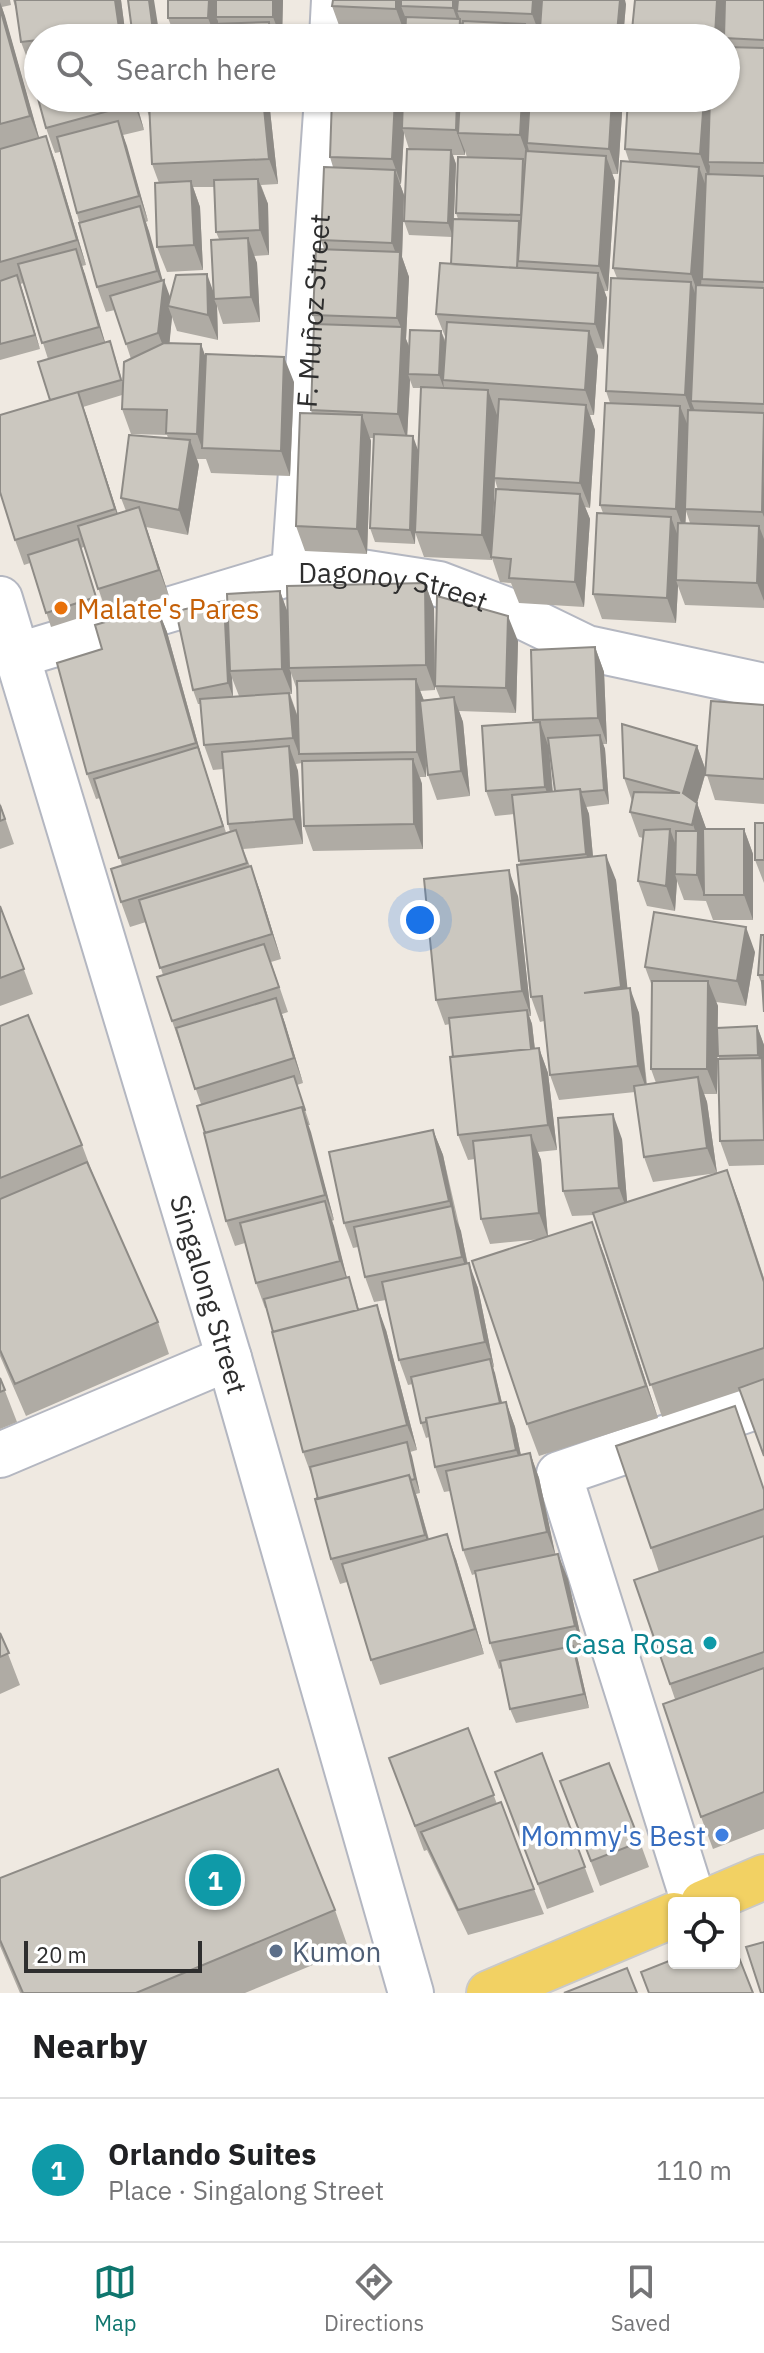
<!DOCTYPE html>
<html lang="en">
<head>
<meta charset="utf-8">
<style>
	body { margin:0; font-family:"IBM Plex Sans",sans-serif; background:#f2f2f2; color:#202124 }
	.controls { position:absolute; right:24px; bottom:24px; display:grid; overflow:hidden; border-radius:8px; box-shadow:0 2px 6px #0004 }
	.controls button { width:72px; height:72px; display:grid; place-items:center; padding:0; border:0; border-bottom:2px solid #e0e0e0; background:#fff; color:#202124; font:40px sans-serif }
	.scale { position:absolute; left:24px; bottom:20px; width:178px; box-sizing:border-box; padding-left:8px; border:4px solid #2e2e2e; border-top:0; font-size:22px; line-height:28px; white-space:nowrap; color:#2e2e2e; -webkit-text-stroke:6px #fff; paint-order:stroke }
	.you { position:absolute; left:420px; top:920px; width:28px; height:28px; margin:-20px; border:6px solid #fff; border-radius:50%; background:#1a73e8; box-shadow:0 0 0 12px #1a73e833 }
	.badge { display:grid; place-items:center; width:52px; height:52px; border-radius:50%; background:#0f766e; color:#fff; font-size:26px; font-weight:700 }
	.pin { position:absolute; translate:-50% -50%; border:4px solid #fff; box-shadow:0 2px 8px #0006 }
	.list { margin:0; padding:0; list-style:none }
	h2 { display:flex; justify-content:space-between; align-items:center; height:104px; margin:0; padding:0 32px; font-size:34px }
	h2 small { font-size:26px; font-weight:400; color:#757577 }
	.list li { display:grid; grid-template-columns:52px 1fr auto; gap:24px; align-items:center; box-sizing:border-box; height:144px; padding:0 32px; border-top:2px solid #e0e0e0 }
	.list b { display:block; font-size:30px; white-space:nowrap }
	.list p { margin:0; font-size:26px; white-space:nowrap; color:#757577 }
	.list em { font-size:26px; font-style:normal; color:#757577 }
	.icon { flex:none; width:44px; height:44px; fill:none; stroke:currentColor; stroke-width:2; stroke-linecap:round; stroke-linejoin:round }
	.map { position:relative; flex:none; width:764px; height:1993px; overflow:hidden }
	.search { position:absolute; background:#fff; box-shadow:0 2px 6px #0004; left:24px; right:24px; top:24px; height:88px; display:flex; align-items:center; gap:20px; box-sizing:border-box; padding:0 28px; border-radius:44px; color:#757577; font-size:30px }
	.sheet { height:248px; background:#fff }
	nav { display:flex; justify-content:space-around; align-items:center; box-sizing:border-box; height:112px; border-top:2px solid #e0e0e0; background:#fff; font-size:22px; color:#757577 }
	nav a { display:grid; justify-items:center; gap:4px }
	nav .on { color:#0f766e }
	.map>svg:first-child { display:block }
</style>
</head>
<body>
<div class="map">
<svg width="764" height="1993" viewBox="0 0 764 1993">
	<rect width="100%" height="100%" fill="#efe9e1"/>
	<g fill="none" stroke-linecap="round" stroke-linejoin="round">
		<!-- minor casing -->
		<g stroke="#b4b7c1" stroke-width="48">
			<g id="minor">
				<path d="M 332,38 L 334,0"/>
				<path id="s1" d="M 294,572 L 327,98"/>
				<path id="s2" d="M 0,599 L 229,1358 L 411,1993"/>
				<path id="s3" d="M 19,655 L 294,572 L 361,572 L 439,584 L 515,613 L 587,648 L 764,686"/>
				<path d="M 0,1455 L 229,1358"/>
				<path d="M 694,1903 L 559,1474 L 764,1404"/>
			</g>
		</g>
		<!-- major casing -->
		<g stroke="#c9c9c9" stroke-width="48">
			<path id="major" d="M 703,1903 L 764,1877
				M 489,1993 L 674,1915"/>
		</g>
		<!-- minor -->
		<use href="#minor" stroke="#fff" stroke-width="44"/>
		<!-- major -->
		<use href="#major" stroke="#f2d163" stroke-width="44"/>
	</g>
	<!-- wall -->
	<path fill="#afaba4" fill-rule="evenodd" d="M 0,0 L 10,0 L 11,5 L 2,7 L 39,138 L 55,161 L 86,265 L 82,266 L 105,343 L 115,356 L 123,383 L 131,359 L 115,310 L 106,312 L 97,287 L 60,152 L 55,153 L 46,128 L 27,58 L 21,42 L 16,9 L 13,0 L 121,0 L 126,38 L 38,38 L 38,98 L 135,98 L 144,130 L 123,135 L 148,221 L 146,222 L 162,281 L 170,297 L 214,292 L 219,239 L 216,232 L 214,187 L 193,187 L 200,207 L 203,270 L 167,272 L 157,247 L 159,183 L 152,164 L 149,116 L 143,98 L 280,98 L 280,104 L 268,104 L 270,110 L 278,184 L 261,185 L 268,204 L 269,255 L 254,256 L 257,263 L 260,322 L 223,324 L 217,306 L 218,340 L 177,331 L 172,317 L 169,344 L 201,344 L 205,357 L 294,382 L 290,476 L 211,473 L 206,459 L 197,459 L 199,465 L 188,535 L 146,527 L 169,596 L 107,614 L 84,547 L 81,548 L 101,611 L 51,627 L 30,563 L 24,565 L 15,540 L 50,400 L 48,359 L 24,283 L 20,284 L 40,349 L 0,360 ZM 122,395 L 122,409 L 131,434 L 167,435 L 168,438 L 121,498 L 126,511 L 118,514 L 83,407 Z
		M 283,0 L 282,38 L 167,38 L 172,28 L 168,18 Z
		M 764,0 L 764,608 L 685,605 L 678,586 L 676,623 L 602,619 L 593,594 L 603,513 L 600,505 L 610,403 L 606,391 L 617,278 L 613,268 L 629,161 L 625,149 L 727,47 L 726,38 L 632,38 L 635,38 L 632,30 ZM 686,511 L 690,523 L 685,523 Z
		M 626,4 L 623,38 L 339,38 L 340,28 L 332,6 Z
		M 332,98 L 623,98 L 618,174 L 612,174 L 615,181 L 608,291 L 604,291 L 607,298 L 604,349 L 596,348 L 598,356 L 594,415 L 590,415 L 595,430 L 590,508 L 585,507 L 590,519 L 584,607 L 519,603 L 511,583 L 500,582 L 492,558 L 492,560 L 424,557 L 415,532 L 415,544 L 375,542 L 370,528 L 374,438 L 370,438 L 371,441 L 367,554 L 305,551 L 296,526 L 312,414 L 311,410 L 316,324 L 313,315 L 324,249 L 321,240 L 333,167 L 330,157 ZM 404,133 L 409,149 L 404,221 L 409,235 L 452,237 L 451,264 L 436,314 L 446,339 L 446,342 L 441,331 L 409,346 L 406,339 L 409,277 L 402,257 L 404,195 L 400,184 L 401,184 ZM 465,151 L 467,157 L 456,213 L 458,219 L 454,219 L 456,164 L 453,155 L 465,155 ZM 410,380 L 413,388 L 421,388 L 418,450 L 407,436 ZM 495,480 L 498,490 L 492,537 Z
		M 425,583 L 434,608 L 435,690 L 420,691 L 424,700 L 440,698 L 435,686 L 518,641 L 516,713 L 459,711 L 463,722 L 470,796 L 437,800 L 428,775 L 426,758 L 426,777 L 420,777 L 422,784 L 423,849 L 313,851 L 304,826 L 302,763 L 296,764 L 298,771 L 303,844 L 243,849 L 260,891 L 281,959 L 271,962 L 288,1012 L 282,1014 L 303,1083 L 297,1085 L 310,1125 L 308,1125 L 334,1220 L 332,1221 L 347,1278 L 354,1291 L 359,1310 L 386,1330 L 417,1450 L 410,1452 L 420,1493 L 416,1494 L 429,1539 L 456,1559 L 484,1654 L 380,1685 L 371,1660 L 347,1582 L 340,1584 L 331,1559 L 313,1477 L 312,1477 L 303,1452 L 267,1308 L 265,1308 L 256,1283 L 245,1243 L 235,1246 L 226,1221 L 205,1133 L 201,1104 L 172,1021 L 163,975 L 146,922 L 130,927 L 121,902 L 122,865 L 100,798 L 96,799 L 87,774 L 157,607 L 167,632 L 203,762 L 226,833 L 230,832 L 228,824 L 223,769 L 213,770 L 204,745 L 200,704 L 198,704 L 193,690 L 227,610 L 280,591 L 288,614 ZM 291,673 L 297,690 L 298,717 L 290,694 L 292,694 ZM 232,678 L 239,696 L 233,697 Z
		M 595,647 L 604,672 L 607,744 L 603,744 L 605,749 L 609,804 L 586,807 L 589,814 L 593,856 L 616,880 L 627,988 L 639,1013 L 647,1084 L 656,1083 L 651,1069 L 652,986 L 645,967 L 755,952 L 746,1006 L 716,1002 L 718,1006 L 717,1028 L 757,1026 L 764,1045 L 764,1165 L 729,1166 L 720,1141 L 719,1059 L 717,1034 L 717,1094 L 704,1094 L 707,1102 L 717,1173 L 653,1182 L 644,1157 L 635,1092 L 559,1100 L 550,1075 L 544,1021 L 540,1022 L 531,997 L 520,864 L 514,814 L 495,816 L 486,791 L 534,723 L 533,720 ZM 549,749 L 555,791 L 553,791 Z
		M 764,705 L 764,804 L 715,800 L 706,772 L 697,803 L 706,829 L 744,829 L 753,854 L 753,920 L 713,920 L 706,901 L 684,900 L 677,881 L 675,911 L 647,906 L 638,881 L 643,838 L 639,837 L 630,812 L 632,801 L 624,778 L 697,746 L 706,771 Z
		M 0,803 L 14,844 L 0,849 Z
		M 764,823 L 764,883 L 755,860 Z
		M 518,896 L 531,1016 L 529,1016 L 532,1024 L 535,1049 L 539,1048 L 548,1073 L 557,1150 L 538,1152 L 541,1160 L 548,1236 L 604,1254 L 658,1418 L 539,1456 L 527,1424 L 541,1239 L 490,1244 L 481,1219 L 475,1159 L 468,1160 L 458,1135 L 450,1024 L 445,1025 L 436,1000 Z
		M 0,906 L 33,994 L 0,1006 Z
		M 764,935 L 764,1011 L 763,987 L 758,975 Z
		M 0,1026 L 82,1145 L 94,1177 L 158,1322 L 169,1354 L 26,1416 L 0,1356 Z
		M 433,1130 L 443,1155 L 468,1264 L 478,1288 L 494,1367 L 493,1368 L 502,1402 L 506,1402 L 515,1427 L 521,1455 L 530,1453 L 539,1478 L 555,1554 L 568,1579 L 584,1651 L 576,1652 L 589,1708 L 516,1723 L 510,1709 L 501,1668 L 499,1669 L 490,1643 L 475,1574 L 472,1575 L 463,1550 L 450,1491 L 444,1492 L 435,1467 L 429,1437 L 426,1438 L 421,1423 L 413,1384 L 408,1385 L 399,1360 L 386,1300 L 374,1302 L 365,1277 L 358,1247 L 353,1248 L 344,1223 Z
		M 622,1139 L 627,1202 L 739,1202 L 764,1278 L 764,1456 L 740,1391 L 662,1417 L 594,1215 L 572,1216 L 563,1191 Z
		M 0,1378 L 17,1422 L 0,1429 Z
		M 764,1488 L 764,1829 L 713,1849 L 701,1817 L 675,1699 L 634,1580 L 659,1572 L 651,1548 Z
		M 0,1633 L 20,1685 L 0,1694 Z
		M 468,1728 L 497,1804 L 534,1889 L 544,1914 L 468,1935 L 427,1850 L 424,1851 L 389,1758 Z
		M 542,1753 L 594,1892 L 547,1909 L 495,1772 Z
		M 560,1781 L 640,1842 L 649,1867 L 600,1886 Z
		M 0,1878 L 335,1910 L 349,1950 L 245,1993 L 20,1993 L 0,1946 Z"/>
	<!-- shaded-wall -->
	<path fill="#8e8b86" d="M 115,0 L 121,0 L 126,38 L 122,38 L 119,28 Z
		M 149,0 L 154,0 L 160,38 L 154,38 Z
		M 209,0 L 218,0 L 216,17 L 218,21 L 218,38 L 216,38 L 208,18 Z
		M 273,0 L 283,0 L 282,38 L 281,38 L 273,17 Z
		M 396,0 L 406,0 L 401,6 L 406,19 L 405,34 L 396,9 Z
		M 453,0 L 463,0 L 457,11 L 467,38 L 459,38 L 460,28 L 453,8 Z
		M 533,0 L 543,0 L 540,29 L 542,33 L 541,38 L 532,14 Z
		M 620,0 L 625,0 L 626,4 L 623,38 L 619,38 L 617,33 Z
		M 717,0 L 728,0 L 726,38 L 716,38 L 715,36 Z
		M 0,2 L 5,16 L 42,148 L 30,116 L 0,8 Z
		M 269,22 L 275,38 L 270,38 Z
		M 525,24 L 530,38 L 524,38 Z
		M 133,98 L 135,98 L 144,130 L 134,104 Z
		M 263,98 L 266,98 L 270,110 L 278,184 L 269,159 Z
		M 395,98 L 404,98 L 402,128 L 404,133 L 401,184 L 392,159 Z
		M 457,98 L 467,98 L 458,133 L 465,151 L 465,155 L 456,130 Z
		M 522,98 L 532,98 L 527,143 L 529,151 L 529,160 L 520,135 Z
		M 612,98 L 623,98 L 618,174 L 609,149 Z
		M 704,98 L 715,98 L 708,162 L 710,166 L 709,179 L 700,154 Z
		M 118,121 L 127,146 L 148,221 L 139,196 Z
		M 46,136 L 55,161 L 86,265 L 77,240 Z
		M 451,150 L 456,164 L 453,237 L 448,223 Z
		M 606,156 L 615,181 L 608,291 L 599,266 Z
		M 699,167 L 708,192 L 700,299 L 691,274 Z
		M 395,170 L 404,195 L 402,257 L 409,277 L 406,339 L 411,352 L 408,374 L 410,380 L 407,440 L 398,414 L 402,330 L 397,318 L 399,262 L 392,243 Z
		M 258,179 L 268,204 L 269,255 L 260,230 Z
		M 191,181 L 200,207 L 203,270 L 194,245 Z
		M 140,206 L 149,231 L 164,285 L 164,280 L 173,305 L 168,306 L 172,317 L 168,359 L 158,333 L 163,288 L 157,271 Z
		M 248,238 L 257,263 L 260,322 L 251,297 Z
		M 76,249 L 85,274 L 108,352 L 99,327 Z
		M 598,273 L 607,298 L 604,349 L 595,324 Z
		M 207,274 L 216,299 L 214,299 L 217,306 L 218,340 L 208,315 Z
		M 17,275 L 22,289 L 40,349 L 35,335 Z
		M 691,282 L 700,307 L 691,401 L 695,411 L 694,420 L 685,395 Z
		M 441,331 L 446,345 L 443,380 L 444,389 L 439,375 Z
		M 589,331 L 598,356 L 594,415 L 585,390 Z
		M 201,344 L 210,369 L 202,448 L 197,434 Z
		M 284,357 L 294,382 L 290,476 L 281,451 Z
		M 488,390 L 497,415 L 492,560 L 482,535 Z
		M 78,392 L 87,417 L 124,534 L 115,509 Z
		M 586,405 L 595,430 L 590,508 L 580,483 Z
		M 680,406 L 690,431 L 685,534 L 676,509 Z
		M 362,415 L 371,441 L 367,554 L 357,529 Z
		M 413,436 L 418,450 L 415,544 L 410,530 Z
		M 190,440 L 199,465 L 188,535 L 179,510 Z
		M 764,466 L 764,517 L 762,512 Z
		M 580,494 L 590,519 L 584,607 L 575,582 Z
		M 139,507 L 148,532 L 169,596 L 159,570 Z
		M 671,517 L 680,542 L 676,580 L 678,586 L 676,623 L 667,598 Z
		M 759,526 L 764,539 L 764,601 L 757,583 Z
		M 425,583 L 434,608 L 435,690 L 426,665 Z
		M 280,591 L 289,616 L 289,668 L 291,673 L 292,694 L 282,669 Z
		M 224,601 L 229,615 L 230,671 L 232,678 L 233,697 L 228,683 Z
		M 157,607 L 167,632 L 203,762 L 232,851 L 196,743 Z
		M 508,616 L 518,641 L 516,713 L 506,688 Z
		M 595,647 L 604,672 L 607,744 L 598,718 Z
		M 416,679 L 425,704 L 426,777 L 417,752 Z
		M 289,693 L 298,718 L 299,754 L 293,738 Z
		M 454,697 L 463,722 L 470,796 L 461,771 Z
		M 540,722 L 549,748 L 554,812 L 545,787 Z
		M 600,735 L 605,749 L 609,804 L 604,790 Z
		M 289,746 L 298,771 L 303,844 L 294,819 Z
		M 697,746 L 706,771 L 697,803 L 706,828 L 704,895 L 697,875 L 698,840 L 683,793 Z
		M 413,759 L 422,784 L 423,849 L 414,824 Z
		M 580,789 L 589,814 L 595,879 L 586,854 Z
		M 670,829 L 679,854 L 675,874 L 677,881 L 675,911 L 666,886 Z
		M 744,829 L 753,854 L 753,920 L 744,895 Z
		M 606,855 L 616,880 L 630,1012 L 621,987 Z
		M 251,866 L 260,891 L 281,959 L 272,934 Z
		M 509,870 L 518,896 L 531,1016 L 522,991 Z
		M 746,927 L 755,952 L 746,1006 L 737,981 Z
		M 708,981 L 718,1006 L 717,1094 L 707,1069 Z
		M 630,988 L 639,1013 L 647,1091 L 638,1066 Z
		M 276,998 L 285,1023 L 303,1083 L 294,1058 Z
		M 527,1010 L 532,1024 L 537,1069 L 532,1055 Z
		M 757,1026 L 764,1045 L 764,1134 L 762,1066 L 758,1055 Z
		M 539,1048 L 548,1073 L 557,1150 L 548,1125 Z
		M 698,1077 L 707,1102 L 717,1173 L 707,1148 Z
		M 302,1107 L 311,1132 L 334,1220 L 325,1195 Z
		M 613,1114 L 622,1139 L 628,1213 L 619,1188 Z
		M 433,1130 L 443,1155 L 456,1219 L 461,1231 L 471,1283 L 462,1257 Z
		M 531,1135 L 541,1160 L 548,1238 L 539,1213 Z
		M 727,1170 L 739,1202 L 764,1282 Z
		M 325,1201 L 334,1226 L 349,1286 L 340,1261 Z
		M 592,1222 L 604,1254 L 658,1418 L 646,1386 Z
		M 469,1263 L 478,1288 L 494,1367 L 485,1342 Z
		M 377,1305 L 386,1330 L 417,1450 L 407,1425 Z
		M 490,1359 L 495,1373 L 506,1421 L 501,1407 Z
		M 506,1402 L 515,1427 L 525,1475 L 516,1450 Z
		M 407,1442 L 412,1456 L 420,1493 L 415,1479 Z
		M 530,1453 L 539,1478 L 556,1557 L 547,1532 Z
		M 409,1475 L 418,1500 L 434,1560 L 425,1535 Z
		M 447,1534 L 456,1559 L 484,1654 L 475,1629 Z
		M 558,1554 L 568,1579 L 584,1651 L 575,1626 Z
		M 573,1646 L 578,1660 L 589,1708 L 584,1694 Z"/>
	<!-- building -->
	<path fill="#cbc7bf" stroke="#8e8b86" stroke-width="2" d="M 15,0 L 115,0 L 119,28 L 51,38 L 38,38 L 38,40 L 21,42 Z
		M 128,0 L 149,0 L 154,38 L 133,38 Z
		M 168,0 L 209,0 L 208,18 L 168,18 Z
		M 216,0 L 273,0 L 273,17 L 216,17 Z
		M 333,0 L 396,0 L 396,9 L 332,6 Z
		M 401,0 L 453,0 L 453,8 L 401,6 Z
		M 458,0 L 533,0 L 532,14 L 457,11 Z
		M 542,0 L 620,0 L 617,33 L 540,29 Z
		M 635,0 L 717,0 L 715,36 L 632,30 Z
		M 725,0 L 764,0 L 764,40 L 724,38 Z
		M 0,8 L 30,116 L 0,124 Z
		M 406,17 L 460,19 L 459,38 L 405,38 Z
		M 463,21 L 525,24 L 524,38 L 462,38 Z
		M 269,22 L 270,38 L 213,38 L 212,24 Z
		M 202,25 L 203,38 L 167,38 L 166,28 Z
		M 339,28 L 404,31 L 403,38 L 339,38 Z
		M 534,29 L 616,35 L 616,38 L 534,38 Z
		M 115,34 L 116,38 L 102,38 Z
		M 726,47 L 764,48 L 764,163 L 708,162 L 710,98 L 726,98 Z
		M 38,55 L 38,98 L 133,98 L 134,104 L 46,128 L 27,58 Z
		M 172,98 L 263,98 L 269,159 L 152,164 L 149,102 Z
		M 332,98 L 395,98 L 392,159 L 330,157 Z
		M 403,98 L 457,98 L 456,130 L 402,128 Z
		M 460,98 L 522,98 L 520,135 L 458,133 Z
		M 530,98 L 612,98 L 609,149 L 527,143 Z
		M 628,98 L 704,98 L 700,154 L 625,149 Z
		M 118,121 L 139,196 L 77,213 L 57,137 Z
		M 46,136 L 77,240 L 0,262 L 0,149 Z
		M 407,149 L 451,150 L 448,223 L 404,221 Z
		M 526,151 L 606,156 L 599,266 L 518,261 Z
		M 458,157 L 523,159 L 521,215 L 456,213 Z
		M 621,161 L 699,167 L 691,274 L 613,268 Z
		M 324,167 L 395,170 L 392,243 L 321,240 Z
		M 706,174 L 764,176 L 764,282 L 702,279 Z
		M 258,179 L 260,230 L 216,232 L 214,180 Z
		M 191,181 L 194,245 L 157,247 L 155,183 Z
		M 140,206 L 157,271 L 97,287 L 79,223 Z
		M 453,219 L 519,221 L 517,268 L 451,264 Z
		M 248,238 L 251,297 L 214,299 L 211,240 Z
		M 76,249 L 99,327 L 42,343 L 18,264 Z
		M 316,249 L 400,252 L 397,318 L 313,315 Z
		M 440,263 L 598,273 L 595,324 L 436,314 Z
		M 207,274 L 208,315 L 168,306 L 176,275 Z
		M 17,275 L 35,335 L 0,344 L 0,281 Z
		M 611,278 L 691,282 L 685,395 L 606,391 Z
		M 164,280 L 158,333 L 126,344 L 110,296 Z
		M 696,285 L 764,288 L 764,404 L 691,401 Z
		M 447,322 L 589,331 L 585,390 L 443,380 Z
		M 314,324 L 402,327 L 398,414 L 311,410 Z
		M 410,330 L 441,331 L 439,375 L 408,374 Z
		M 110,341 L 121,380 L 50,400 L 38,362 Z
		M 164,343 L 201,344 L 197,434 L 166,433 L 167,410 L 122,409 L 124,362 Z
		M 206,354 L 284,357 L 281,451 L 202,448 Z
		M 421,387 L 488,390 L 482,535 L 415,532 Z
		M 78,392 L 115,509 L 15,540 L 0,492 L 0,415 Z
		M 499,399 L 586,405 L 580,483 L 494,478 Z
		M 605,403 L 680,406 L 676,509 L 600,505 Z
		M 688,410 L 764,413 L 762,512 L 685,509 Z
		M 300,413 L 362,415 L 357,529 L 296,526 Z
		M 374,434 L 413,436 L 410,530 L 370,528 Z
		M 129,435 L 190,440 L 179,510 L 121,498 Z
		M 496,489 L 580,494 L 575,582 L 509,578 L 511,559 L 491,557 Z
		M 139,507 L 159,570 L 98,589 L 78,526 Z
		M 597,513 L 671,517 L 667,598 L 593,594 Z
		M 678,523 L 759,526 L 757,583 L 676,580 Z
		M 78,539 L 96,597 L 46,613 L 28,555 Z
		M 425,583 L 426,665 L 289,668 L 287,586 Z
		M 280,591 L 282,669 L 230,671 L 227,594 Z
		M 437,596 L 508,616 L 506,688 L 435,686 Z
		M 224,601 L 228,683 L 193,690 L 176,611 Z
		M 157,607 L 196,743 L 87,774 L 57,663 L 102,649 L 95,625 Z
		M 595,647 L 598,718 L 533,720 L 531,650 Z
		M 416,679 L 417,752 L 299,754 L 297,681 Z
		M 289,693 L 293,738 L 204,745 L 200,699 Z
		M 454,697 L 461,771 L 428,775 L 420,701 Z
		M 711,701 L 764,705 L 764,779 L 705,775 Z
		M 540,722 L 545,787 L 486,791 L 482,726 Z
		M 622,724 L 697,746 L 683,793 L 697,803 L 692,825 L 630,812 L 634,792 L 680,793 L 624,778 Z
		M 600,735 L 604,790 L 581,792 L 580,789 L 555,791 L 548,738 Z
		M 289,746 L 294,819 L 228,824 L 222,752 Z
		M 198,747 L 223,826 L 119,858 L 94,779 Z
		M 413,759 L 414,824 L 304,826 L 302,761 Z
		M 580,789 L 586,854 L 519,861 L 512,795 Z
		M 0,805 L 5,819 L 0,821 Z
		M 755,823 L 764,823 L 764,860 L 755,860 Z
		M 670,829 L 666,886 L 638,881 L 644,830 Z
		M 703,829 L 744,829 L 744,895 L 704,895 Z
		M 236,830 L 247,863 L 121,902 L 111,869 Z
		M 676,831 L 698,831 L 697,875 L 675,874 Z
		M 606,855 L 621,987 L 584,993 L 630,988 L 638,1066 L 550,1075 L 542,996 L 531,997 L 517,865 Z
		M 251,866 L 272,934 L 160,968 L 139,900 Z
		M 509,870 L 522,991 L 436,1000 L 424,879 Z
		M 0,906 L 24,969 L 0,978 Z
		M 654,912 L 746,927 L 737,981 L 645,967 Z
		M 761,935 L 764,935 L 764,975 L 758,975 Z
		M 264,944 L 279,987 L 172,1021 L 157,977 Z
		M 652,981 L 708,981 L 707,1069 L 651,1069 Z
		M 762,981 L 764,981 L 764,1012 Z
		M 276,998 L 294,1058 L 195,1089 L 176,1028 Z
		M 527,1010 L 531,1049 L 453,1057 L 449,1018 Z
		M 28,1015 L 82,1145 L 0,1178 L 0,1026 Z
		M 757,1026 L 758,1055 L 718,1056 L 717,1028 Z
		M 539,1048 L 548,1125 L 458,1135 L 450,1057 Z
		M 762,1058 L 764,1140 L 720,1141 L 718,1059 Z
		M 294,1076 L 305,1110 L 303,1111 L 302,1107 L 205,1133 L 197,1106 Z
		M 698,1077 L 707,1148 L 644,1157 L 634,1086 Z
		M 302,1107 L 325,1195 L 226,1221 L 204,1133 Z
		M 613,1114 L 619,1188 L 563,1191 L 558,1118 Z
		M 433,1130 L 449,1201 L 344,1223 L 329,1152 Z
		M 531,1135 L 539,1213 L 481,1219 L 473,1141 Z
		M 87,1162 L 158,1322 L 15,1384 L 0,1350 L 0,1199 Z
		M 727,1170 L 764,1282 L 764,1348 L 650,1385 L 593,1213 Z
		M 325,1201 L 340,1261 L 256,1283 L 240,1223 Z
		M 452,1206 L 462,1257 L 365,1277 L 354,1227 Z
		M 592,1222 L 646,1386 L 527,1424 L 472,1261 Z
		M 469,1263 L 485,1342 L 399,1360 L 382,1282 Z
		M 349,1277 L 358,1310 L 273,1332 L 264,1299 Z
		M 377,1305 L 407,1425 L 303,1452 L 272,1332 Z
		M 490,1359 L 500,1403 L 426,1418 L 426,1422 L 421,1423 L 411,1377 Z
		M 0,1378 L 5,1390 L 0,1392 Z
		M 764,1379 L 764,1456 L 739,1388 Z
		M 506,1402 L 516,1450 L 435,1467 L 426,1418 Z
		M 735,1406 L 764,1490 L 764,1509 L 651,1548 L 616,1446 Z
		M 407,1442 L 415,1479 L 411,1480 L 409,1475 L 318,1499 L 310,1467 Z
		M 530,1453 L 547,1532 L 463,1550 L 446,1471 Z
		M 409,1475 L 425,1535 L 331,1559 L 315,1499 Z
		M 447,1534 L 475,1629 L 371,1660 L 342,1564 Z
		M 764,1536 L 764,1652 L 670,1684 L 634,1580 Z
		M 558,1554 L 575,1626 L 490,1643 L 475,1571 Z
		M 0,1633 L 9,1653 L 0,1657 Z
		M 573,1646 L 584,1694 L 510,1709 L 500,1661 Z
		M 764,1668 L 764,1792 L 701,1817 L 663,1704 Z
		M 468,1728 L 494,1795 L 415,1826 L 389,1758 Z
		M 542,1753 L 585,1867 L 538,1884 L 495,1772 Z
		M 609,1763 L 640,1842 L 591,1861 L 560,1781 Z
		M 278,1769 L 335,1910 L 136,1993 L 23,1993 L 0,1940 L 0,1878 Z
		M 501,1802 L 534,1889 L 458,1910 L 421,1832 Z
		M 764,1942 L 764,1993 L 761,1993 L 746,1947 Z
		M 734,1945 L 753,1993 L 649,1993 L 641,1972 L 674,1959 L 674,1963 L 734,1963 Z
		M 627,1968 L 637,1993 L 564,1993 Z"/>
	<!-- markers -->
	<circle fill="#e8710a" stroke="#fff" stroke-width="3" cx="61" cy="608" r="8"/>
	<circle fill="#0f9aa8" stroke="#fff" stroke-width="3" cx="710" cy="1643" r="8"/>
	<circle fill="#3f7fe0" stroke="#fff" stroke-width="3" cx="722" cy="1835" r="8"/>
	<circle fill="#5c6f8a" stroke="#fff" stroke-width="3" cx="276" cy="1951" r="8"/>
	<g text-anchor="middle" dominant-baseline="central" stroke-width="7" stroke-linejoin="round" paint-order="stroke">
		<!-- street labels -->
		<g font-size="28" fill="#2e2e2e" stroke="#fff">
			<text stroke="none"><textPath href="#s1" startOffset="262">F. Muñoz Street</textPath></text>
			<text stroke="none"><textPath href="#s3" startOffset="388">Dagonoy Street</textPath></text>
			<text stroke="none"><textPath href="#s2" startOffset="726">Singalong Street</textPath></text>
		</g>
		<!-- food labels -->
		<g font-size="28" fill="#c56008" stroke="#fff" text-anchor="start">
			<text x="77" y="608">Malate's Pares</text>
		</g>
		<!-- culture labels -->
		<g font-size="28" fill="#0d838f" stroke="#fff" text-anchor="end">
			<text x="694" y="1643">Casa Rosa</text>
		</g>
		<!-- shop labels -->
		<g font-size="28" fill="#366cbe" stroke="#fff" text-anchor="end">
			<text x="706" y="1835">Mommy's Best</text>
		</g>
		<!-- service labels -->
		<g font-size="28" fill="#4e5e75" stroke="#fff" text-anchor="start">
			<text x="292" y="1951">Kumon</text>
		</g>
	</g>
</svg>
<div class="controls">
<button><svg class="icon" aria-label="locate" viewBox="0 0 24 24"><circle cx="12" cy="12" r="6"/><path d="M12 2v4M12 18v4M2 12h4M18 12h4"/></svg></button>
</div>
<div class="scale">20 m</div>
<div class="you"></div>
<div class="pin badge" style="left:215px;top:1880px;background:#0f9aa8">1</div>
<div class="search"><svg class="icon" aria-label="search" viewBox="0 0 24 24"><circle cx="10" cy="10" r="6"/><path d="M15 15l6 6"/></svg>Search here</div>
</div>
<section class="sheet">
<h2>Nearby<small></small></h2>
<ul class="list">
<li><span class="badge" style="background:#0f9aa8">1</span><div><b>Orlando Suites</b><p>Place · Singalong Street</p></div><em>110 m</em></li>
</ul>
</section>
<nav>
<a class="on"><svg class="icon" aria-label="map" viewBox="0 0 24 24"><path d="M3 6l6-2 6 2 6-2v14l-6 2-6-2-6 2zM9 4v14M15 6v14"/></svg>Map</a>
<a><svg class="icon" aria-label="directions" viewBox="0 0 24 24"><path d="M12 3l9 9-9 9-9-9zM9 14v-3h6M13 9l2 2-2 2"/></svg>Directions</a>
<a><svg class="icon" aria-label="saved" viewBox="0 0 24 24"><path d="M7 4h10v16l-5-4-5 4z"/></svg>Saved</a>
</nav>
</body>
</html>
